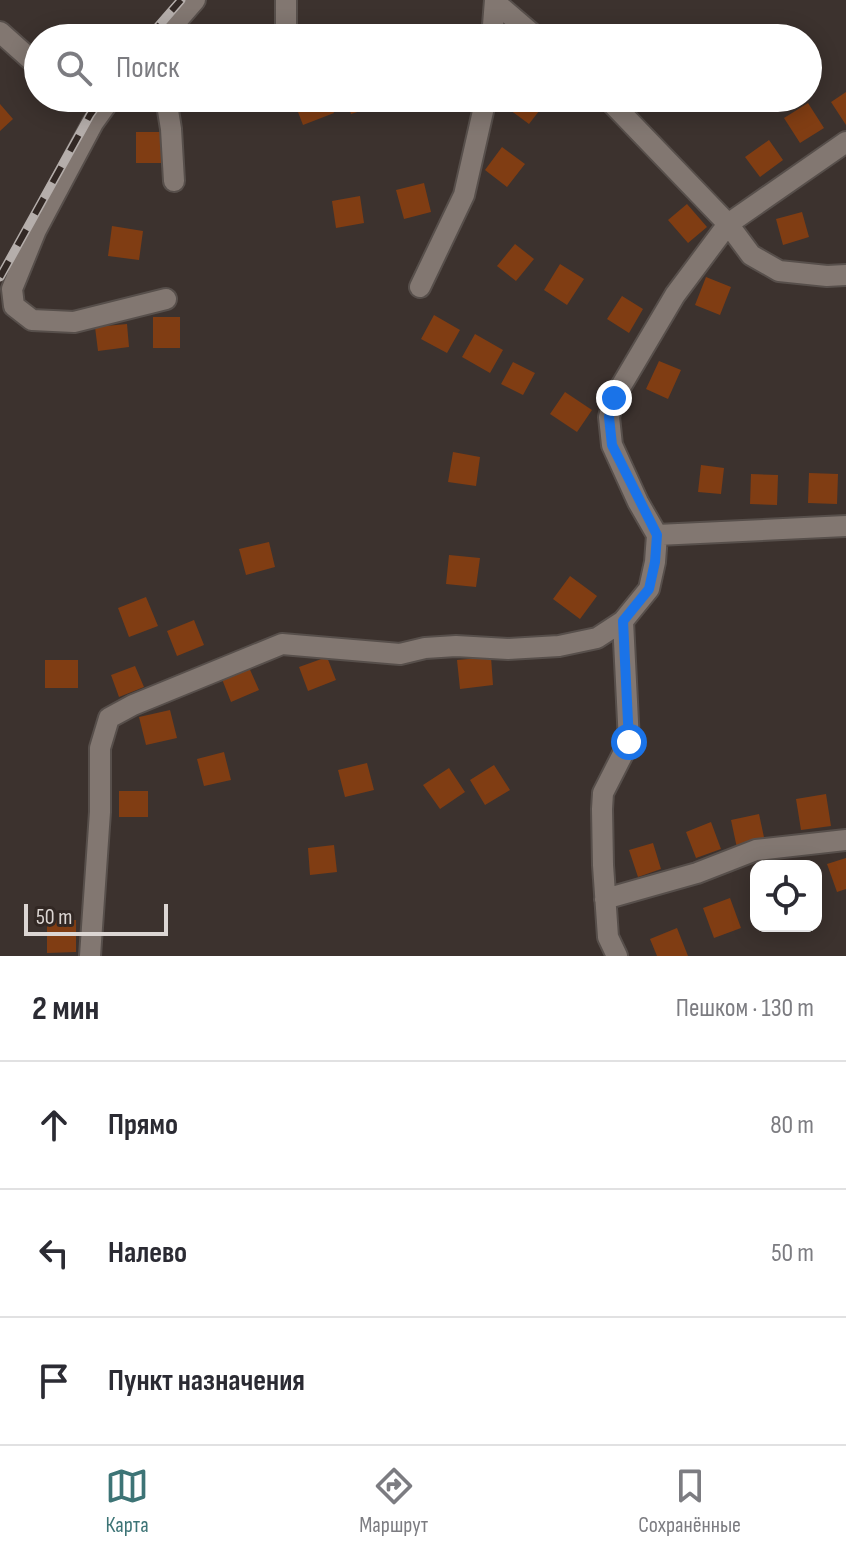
<!DOCTYPE html>
<html lang="ru">
<head>
<meta charset="utf-8">
<style>
	body { margin:0; font-family:"Sofia Sans Condensed",sans-serif; background:#f2f2f3; color:#2b2b33 }
	.controls { position:absolute; right:24px; bottom:24px; display:grid; overflow:hidden; border-radius:16px; box-shadow:0 4px 20px #0003 }
	.controls button { width:72px; height:72px; display:grid; place-items:center; padding:0; border:0; border-bottom:2px solid #e1e1e2; background:#fff; color:#2b2b33; font:40px sans-serif }
	.scale { position:absolute; left:24px; bottom:20px; width:144px; box-sizing:border-box; padding-left:8px; border:4px solid #dcd6d3; border-top:0; font-size:22px; line-height:28px; white-space:nowrap; color:#dcd6d3; -webkit-text-stroke:6px #322824; paint-order:stroke }
	.stop { position:absolute; width:24px; height:24px; margin:-18px; border:6px solid #1a73e8; border-radius:50%; background:#fff }
	.stop.end { background:#1a73e8; border-color:#fff; box-shadow:0 2px 8px #0008 }
	.list { margin:0; padding:0; list-style:none }
	h2 { display:flex; justify-content:space-between; align-items:center; height:104px; margin:0; padding:0 32px; font-size:34px }
	h2 small { font-size:26px; font-weight:400; color:#7c7c81 }
	.list li { display:grid; grid-template-columns:52px 1fr auto; gap:24px; align-items:center; box-sizing:border-box; height:128px; padding:0 32px; border-top:2px solid #e1e1e2 }
	.list b { display:block; font-size:30px; white-space:nowrap }
	.list em { font-size:26px; font-style:normal; color:#7c7c81 }
	.icon { flex:none; width:44px; height:44px; fill:none; stroke:currentColor; stroke-width:2; stroke-linecap:round; stroke-linejoin:round }
	.map { position:relative; flex:none; width:846px; height:956px; overflow:hidden }
	.search { position:absolute; background:#fff; box-shadow:0 4px 20px #0003; left:24px; right:24px; top:24px; height:88px; display:flex; align-items:center; gap:20px; box-sizing:border-box; padding:0 28px; border-radius:44px; color:#7c7c81; font-size:30px }
	.sheet { height:488px; background:#fff }
	nav { display:flex; justify-content:space-around; align-items:center; box-sizing:border-box; height:112px; border-top:2px solid #e1e1e2; background:#fff; font-size:22px; color:#7c7c81 }
	nav a { display:grid; justify-items:center; gap:4px }
	nav .on { color:#3d7476 }
	.map>svg:first-child { display:block }
</style>
</head>
<body>
<div class="map">
<svg width="846" height="956" viewBox="0 0 846 956">
	<rect width="100%" height="100%" fill="#3c322e"/>
	<!-- building -->
	<path fill="#803d13" d="M 846,92 L 846,125 L 831,102 Z
		M 329,98 L 334,113 L 303,125 L 293,99 Z
		M 346,98 L 374,98 L 376,106 L 351,114 Z
		M 513,98 L 541,98 L 546,102 L 529,124 L 506,107 Z
		M 808,103 L 824,128 L 800,143 L 784,118 Z
		M 0,104 L 13,119 L 0,131 Z
		M 136,132 L 165,132 L 165,163 L 136,163 Z
		M 769,140 L 783,160 L 760,177 L 745,157 Z
		M 502,147 L 525,164 L 507,187 L 485,170 Z
		M 424,183 L 431,212 L 404,219 L 396,190 Z
		M 360,196 L 364,223 L 336,228 L 332,201 Z
		M 687,204 L 707,227 L 688,243 L 668,220 Z
		M 802,212 L 809,237 L 783,245 L 776,219 Z
		M 112,226 L 143,231 L 139,260 L 108,256 Z
		M 515,244 L 534,259 L 516,281 L 497,266 Z
		M 560,264 L 584,279 L 567,305 L 544,290 Z
		M 706,277 L 731,287 L 720,315 L 695,305 Z
		M 622,296 L 643,309 L 629,333 L 607,319 Z
		M 434,315 L 460,330 L 447,353 L 421,339 Z
		M 153,317 L 180,317 L 180,348 L 153,348 Z
		M 127,324 L 129,347 L 98,351 L 95,327 Z
		M 475,334 L 503,350 L 490,373 L 462,357 Z
		M 659,361 L 681,370 L 668,399 L 646,389 Z
		M 513,362 L 535,373 L 523,395 L 501,384 Z
		M 565,392 L 592,410 L 577,432 L 550,414 Z
		M 453,452 L 480,457 L 476,486 L 448,482 Z
		M 701,465 L 724,468 L 721,494 L 698,492 Z
		M 809,473 L 838,474 L 837,504 L 808,503 Z
		M 751,474 L 778,475 L 777,505 L 750,504 Z
		M 269,542 L 275,567 L 246,575 L 239,549 Z
		M 449,555 L 480,558 L 476,587 L 446,584 Z
		M 570,576 L 597,596 L 580,619 L 553,599 Z
		M 146,597 L 158,626 L 129,637 L 118,608 Z
		M 194,620 L 204,645 L 177,656 L 167,631 Z
		M 327,657 L 336,680 L 308,691 L 299,667 Z
		M 491,657 L 493,685 L 460,689 L 457,660 Z
		M 45,660 L 78,660 L 78,688 L 45,688 Z
		M 247,663 L 259,690 L 231,702 L 220,674 Z
		M 135,666 L 144,687 L 119,697 L 111,675 Z
		M 170,710 L 177,738 L 146,745 L 139,717 Z
		M 224,752 L 231,780 L 204,786 L 197,759 Z
		M 367,763 L 374,790 L 345,797 L 338,770 Z
		M 494,765 L 510,790 L 485,805 L 470,780 Z
		M 449,768 L 465,792 L 440,809 L 423,785 Z
		M 119,791 L 148,791 L 148,817 L 119,817 Z
		M 826,794 L 831,826 L 801,830 L 796,799 Z
		M 759,814 L 765,842 L 737,848 L 731,820 Z
		M 711,822 L 721,849 L 696,858 L 686,832 Z
		M 653,843 L 661,869 L 638,877 L 629,850 Z
		M 334,845 L 337,872 L 310,875 L 308,848 Z
		M 846,858 L 846,889 L 837,892 L 827,864 Z
		M 730,898 L 741,928 L 714,938 L 703,908 Z
		M 47,920 L 76,920 L 76,952 L 47,953 Z
		M 677,928 L 688,956 L 657,956 L 650,939 Z"/>
	<g fill="none" stroke-linecap="round" stroke-linejoin="round">
		<!-- minor casing -->
		<g stroke="#574f4b" stroke-width="24">
			<path id="minor" d="M 286,0 L 286,38
				M 496,3 L 537,38
				M 0,32 L 38,66
				M 162,38 L 195,0
				M 492,38 L 495,0
				M 111,98 L 93,123 L 36,230 L 12,289 L 14,306 L 32,320 L 74,322 L 166,299
				M 166,98 L 171,129 L 174,181
				M 607,98 L 728,224 L 751,255 L 779,271 L 827,276 L 846,275
				M 420,287 L 464,195 L 486,98
				M 657,535 L 846,526
				M 605,899 L 697,873 L 756,850 L 846,840
				M 90,956 L 100,812 L 100,748 L 109,718 L 133,705 L 282,644 L 400,654 L 425,648 L 456,646 L 508,649 L 559,646 L 597,638 L 623,621 L 649,589 L 655,562 L 657,535 L 638,502 L 612,445 L 609,417 L 614,398 L 675,295 L 728,224 L 846,142
				M 617,956 L 608,937 L 603,865 L 602,809 L 603,793 L 629,742 L 623,621"/>
		</g>
		<!-- minor -->
		<use href="#minor" stroke="#827771" stroke-width="20"/>
		<!-- rail casing -->
		<g stroke="#b5aeab" stroke-width="9">
			<path id="rail" d="M 148,38 L 181,0
				M 0,277 L 90,115 L 102,98"/>
		</g>
		<!-- rail -->
		<use href="#rail" stroke="#322824" stroke-width="6" stroke-dasharray="18" stroke-linecap="butt"/>
	</g>
	<g fill="none" stroke-linecap="round" stroke-linejoin="round">
		<!-- route -->
		<path stroke="#1a73e8" stroke-width="10" d="M 614,398 L 609,417 L 612,445 L 657,535 L 655,562 L 649,589 L 623,621 L 629,742"/>
	</g>
</svg>
<div class="controls">
<button><svg class="icon" aria-label="locate" viewBox="0 0 24 24"><circle cx="12" cy="12" r="6"/><path d="M12 2v4M12 18v4M2 12h4M18 12h4"/></svg></button>
</div>
<div class="scale">50 m</div>
<div class="stop" style="left:629px;top:742px"></div>
<div class="stop end" style="left:614px;top:398px"></div>
<div class="search"><svg class="icon" aria-label="search" viewBox="0 0 24 24"><circle cx="10" cy="10" r="6"/><path d="M15 15l6 6"/></svg>Поиск</div>
</div>
<section class="sheet">
<h2>2 мин<small>Пешком · 130 m</small></h2>
<ul class="list">
<li><svg class="icon" aria-label="ahead" viewBox="0 0 24 24"><path d="M12 20V5M6 11l6-6 6 6"/></svg><div><b>Прямо</b></div><em>80 m</em></li>
<li><svg class="icon" aria-label="left" viewBox="0 0 24 24"><path d="M17 20v-9H6M10 6l-5 5 5 5"/></svg><div><b>Налево</b></div><em>50 m</em></li>
<li><svg class="icon" aria-label="arrive" viewBox="0 0 24 24"><path d="M6 21V4h12l-3 4 3 4H6"/></svg><div><b>Пункт назначения</b></div></li>
</ul>
</section>
<nav>
<a class="on"><svg class="icon" aria-label="map" viewBox="0 0 24 24"><path d="M3 6l6-2 6 2 6-2v14l-6 2-6-2-6 2zM9 4v14M15 6v14"/></svg>Карта</a>
<a><svg class="icon" aria-label="directions" viewBox="0 0 24 24"><path d="M12 3l9 9-9 9-9-9zM9 14v-3h6M13 9l2 2-2 2"/></svg>Маршрут</a>
<a><svg class="icon" aria-label="saved" viewBox="0 0 24 24"><path d="M7 4h10v16l-5-4-5 4z"/></svg>Сохранённые</a>
</nav>
</body>
</html>
